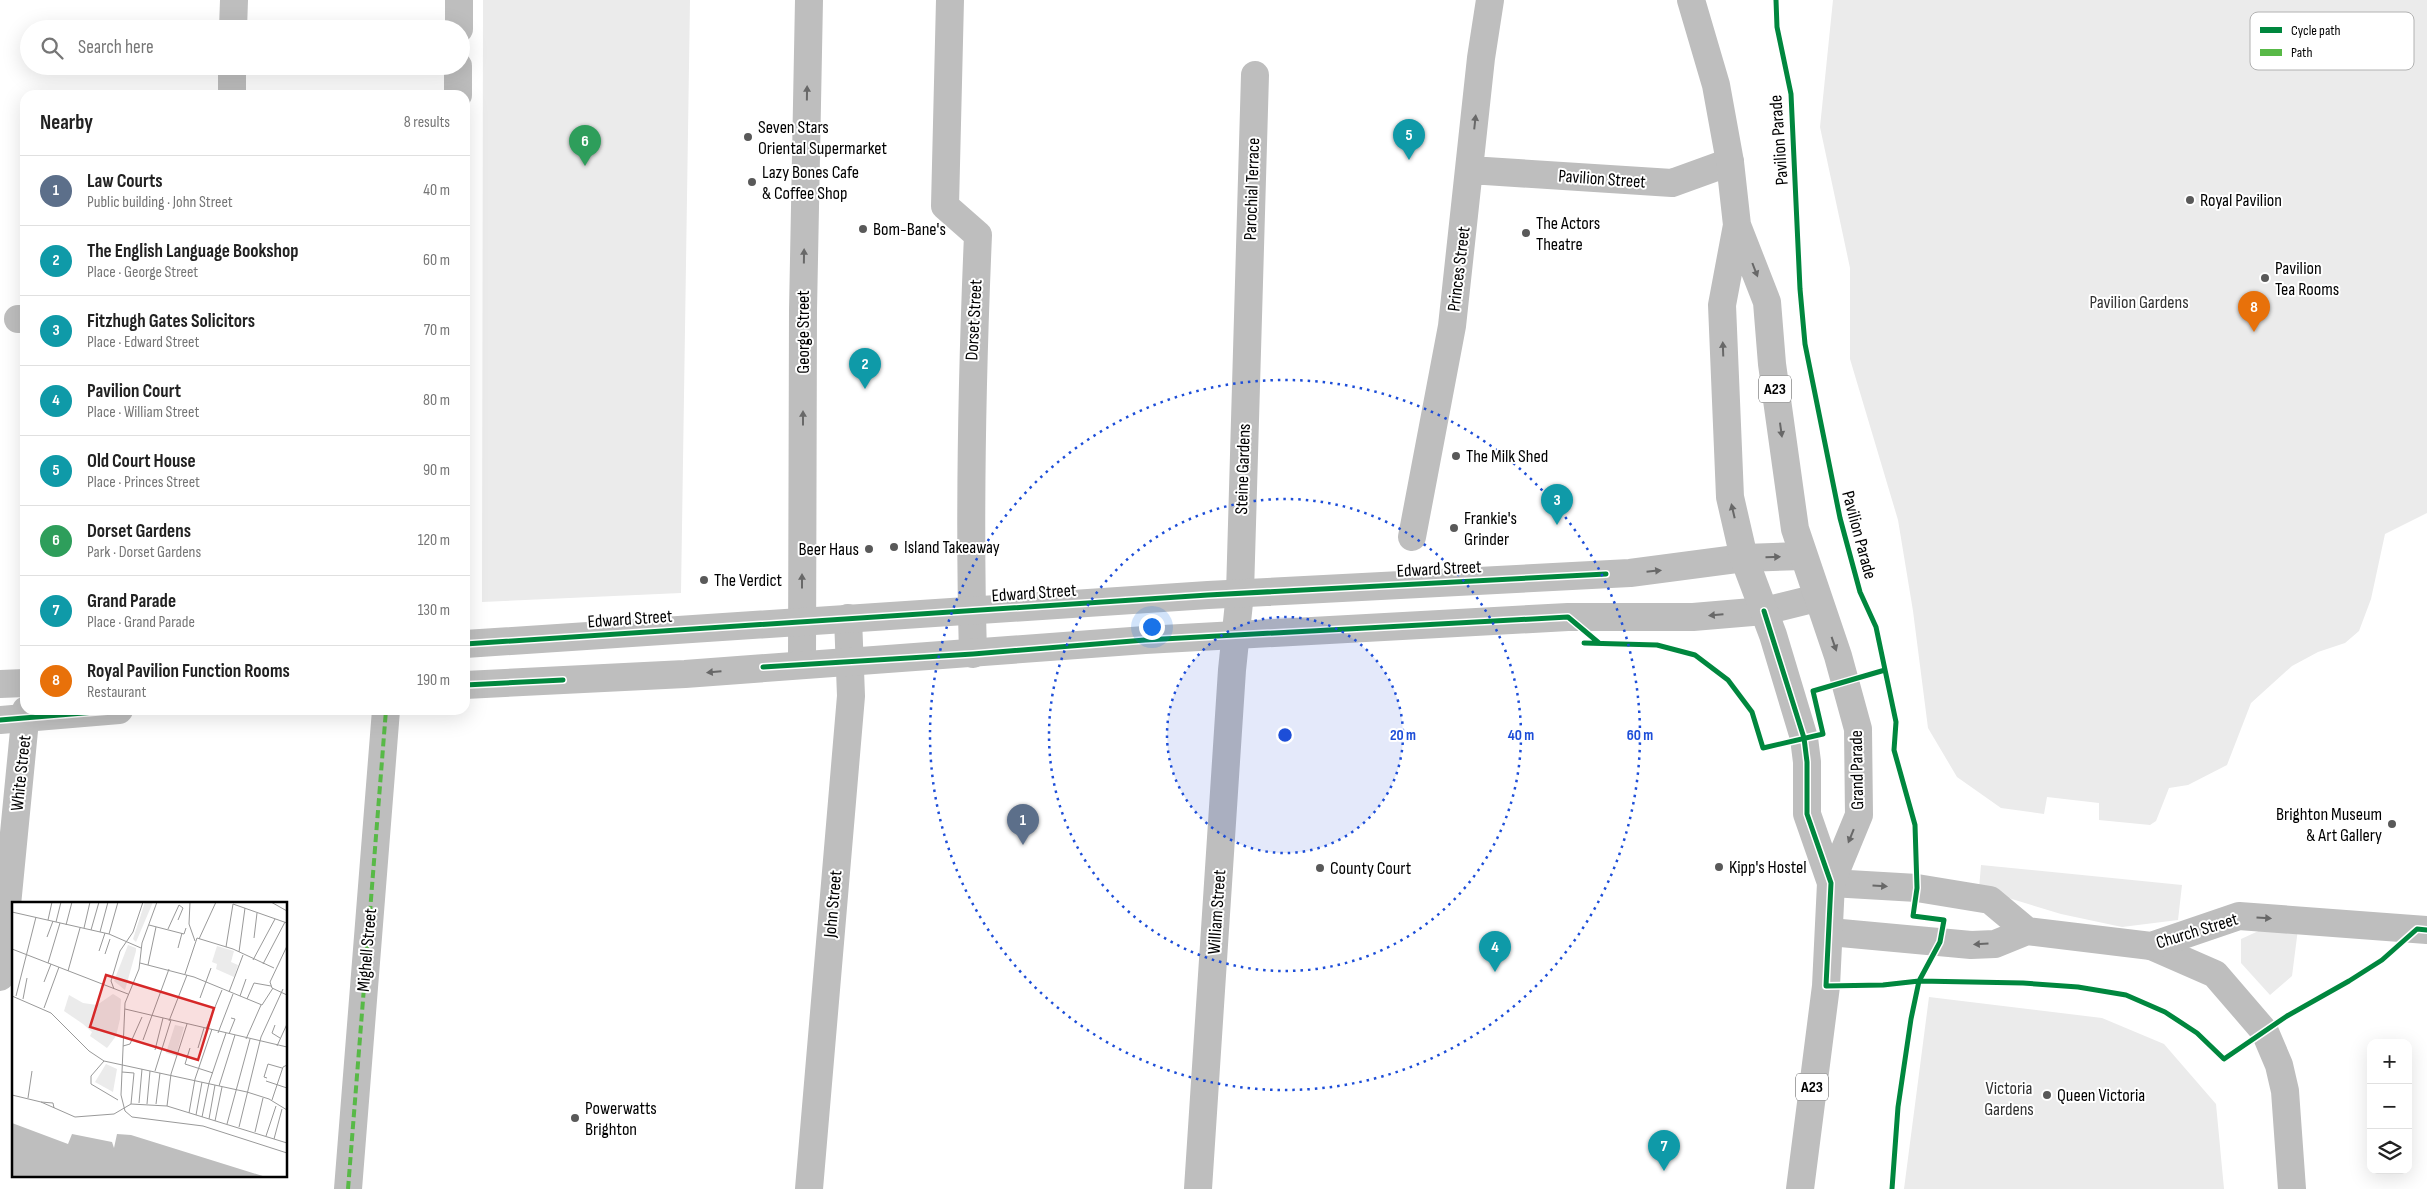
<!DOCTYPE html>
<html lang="en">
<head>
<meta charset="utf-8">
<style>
	body { margin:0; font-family:"Sofia Sans Condensed",sans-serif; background:#f2f2f2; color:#222 }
	.controls { position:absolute; right:15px; bottom:15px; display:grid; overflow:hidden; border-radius:10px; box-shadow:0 5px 20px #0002 }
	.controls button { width:45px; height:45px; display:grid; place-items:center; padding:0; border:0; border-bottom:1px solid #e0e0e0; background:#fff; color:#222; font:25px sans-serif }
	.you { position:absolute; left:1151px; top:626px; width:18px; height:18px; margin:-12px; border:4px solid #fff; border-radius:50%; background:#1a73e8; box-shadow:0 0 0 8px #1a73e833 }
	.badge { display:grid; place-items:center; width:32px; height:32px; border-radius:50%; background:#d93025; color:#fff; font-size:16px; font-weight:700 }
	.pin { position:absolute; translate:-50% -41px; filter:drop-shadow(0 1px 2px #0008) }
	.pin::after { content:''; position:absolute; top:26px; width:18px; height:15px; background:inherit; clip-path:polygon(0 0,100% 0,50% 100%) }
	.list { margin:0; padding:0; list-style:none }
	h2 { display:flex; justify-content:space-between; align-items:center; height:65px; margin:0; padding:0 20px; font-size:21px }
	h2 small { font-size:16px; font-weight:400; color:#767676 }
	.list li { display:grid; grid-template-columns:32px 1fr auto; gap:15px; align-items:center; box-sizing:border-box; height:70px; padding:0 20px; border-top:1px solid #e0e0e0 }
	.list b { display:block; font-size:19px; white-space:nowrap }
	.list p { margin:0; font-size:16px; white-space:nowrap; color:#767676 }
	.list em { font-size:16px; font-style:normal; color:#767676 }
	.icon { flex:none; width:28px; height:28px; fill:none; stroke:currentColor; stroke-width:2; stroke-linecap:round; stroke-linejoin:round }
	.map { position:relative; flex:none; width:2427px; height:1189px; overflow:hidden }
	.search { position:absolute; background:#fff; box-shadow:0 5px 20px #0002; left:20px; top:20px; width:450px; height:55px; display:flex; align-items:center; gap:12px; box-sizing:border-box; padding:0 18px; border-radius:28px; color:#767676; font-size:19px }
	.panel { position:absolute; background:#fff; box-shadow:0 5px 20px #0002; left:20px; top:90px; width:450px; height:625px; border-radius:15px }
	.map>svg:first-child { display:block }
</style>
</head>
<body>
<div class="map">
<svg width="2427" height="1189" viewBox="0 0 2427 1189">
	<rect width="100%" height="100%" fill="#fff"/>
	<!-- green -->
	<path fill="#ebebeb" d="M 483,0 L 690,0 L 681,593 L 482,602 Z
		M 1833,0 L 2427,0 L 2427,513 L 2385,534 L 2371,599 L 2359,631 L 2345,643 L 2318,652 L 2292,666 L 2251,703 L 2227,765 L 2188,785 L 2169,788 L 2156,821 L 2150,825 L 2099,820 L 2099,803 L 2047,797 L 2044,814 L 2001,808 L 1957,777 L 1928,728 L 1913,611 L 1898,520 L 1850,359 L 1850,268 L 1820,127 Z
		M 1981,865 L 2182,885 L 2178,920 L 2122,927 L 2061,914 L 1979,889 Z
		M 2265,928 L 2298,929 L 2292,976 L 2270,995 L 2241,963 L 2241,939 Z
		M 1929,997 L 2102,1018 L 2164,1044 L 2216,1104 L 2224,1189 L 1904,1189 Z"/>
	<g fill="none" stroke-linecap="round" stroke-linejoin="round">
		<!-- pedestrian -->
		<path stroke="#bebebe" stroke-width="28" d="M 348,1189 L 386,710"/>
		<!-- minor -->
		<path stroke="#bebebe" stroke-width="28" d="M 950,0 L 945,206 L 978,235 C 972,375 969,514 973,654
			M 233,29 L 234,0
			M 459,29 L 459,0
			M 232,95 L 232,66
			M 458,95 L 458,66
			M 1470,170 L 1672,183 L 1730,162
			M 18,319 L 25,319
			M 1412,537 L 1452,326 L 1481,58 L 1490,0
			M 802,665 L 803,311 L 809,0
			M 2151,946 L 2215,974 L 2265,1032 L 2279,1065 L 2285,1091 L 2292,1189
			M 0,977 L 26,710
			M 809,1189 L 851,696 L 848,618
			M 1198,1189 L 1232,670 L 1240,593 L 1255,75"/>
		<!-- tertiary -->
		<path stroke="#bebebe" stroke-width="28" d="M 465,644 L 1208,595 L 1630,573 L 1744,558 L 1803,556
			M 0,684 L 25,683
			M 465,685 L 685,674 L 1145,640 L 1568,617 L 1693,617 L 1764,611 L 1817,598
			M 0,720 L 119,710
			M 1831,883 L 1917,888 L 1990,900 L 2027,931
			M 1830,932 L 1971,945 L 1995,944 L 2027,931 L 2151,946 L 2239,916 L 2427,930"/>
		<!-- trunk -->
		<path stroke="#bebebe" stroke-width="28" d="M 1691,0 L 1716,85 L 1730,162 L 1737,225 L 1767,302 L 1772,364 L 1795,529 L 1838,656 L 1858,729 L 1859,815 L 1831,883
			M 1737,225 L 1722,305 L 1730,497 L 1744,558 L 1773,635 L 1804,738 L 1807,762 L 1807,814 L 1831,883 L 1826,986 L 1800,1189"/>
		<!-- quiet -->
		<path stroke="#58b947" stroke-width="4" stroke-dasharray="8 4" stroke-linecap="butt" d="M 348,1189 L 386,710"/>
		<!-- cycleway casing -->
		<g stroke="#fff" stroke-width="8">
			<path id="cycleway" d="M 1776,0 L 1777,27 L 1791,94 L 1800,289 L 1805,344 L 1840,518 L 1860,592 L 1876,627 L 1896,722 L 1894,750 L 1915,825 L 1917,888 L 1913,916 L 1944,920 L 1940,942 L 1919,981 L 1911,1019 L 1898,1107 L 1892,1189
				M 1764,611 L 1804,738 L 1807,762 L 1807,814 L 1831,883 L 1826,986 L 1883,985 L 1919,981 L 2023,983 L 2078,987 L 2126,995 L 2165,1012 L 2197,1033 L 2224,1059 L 2287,1016 L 2349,981 L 2382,960 L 2417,929 L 2427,930
				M 1584,643 L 1657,645 L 1695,655 L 1728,680 L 1752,712 L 1763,748 L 1823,734 L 1813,691 L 1885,670
				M 465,644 L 1208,595 L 1606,574
				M 763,667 L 973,654 L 1145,640 L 1568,617 L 1599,643
				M 465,685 L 563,680
				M 0,720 L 119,710"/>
		</g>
		<!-- cycleway -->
		<use href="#cycleway" stroke="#00873e" stroke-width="5"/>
	</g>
	<!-- one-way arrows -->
	<defs><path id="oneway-solid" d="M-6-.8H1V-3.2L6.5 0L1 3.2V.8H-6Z" transform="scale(1.25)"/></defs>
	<g fill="#686868">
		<use href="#oneway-solid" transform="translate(807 93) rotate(-89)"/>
		<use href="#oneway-solid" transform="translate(1475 122) rotate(-84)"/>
		<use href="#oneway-solid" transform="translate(804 256) rotate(-89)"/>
		<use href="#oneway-solid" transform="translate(1755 270) rotate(69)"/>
		<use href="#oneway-solid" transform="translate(1723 349) rotate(-92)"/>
		<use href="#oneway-solid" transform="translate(803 418) rotate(-90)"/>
		<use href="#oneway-solid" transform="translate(1781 430) rotate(82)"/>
		<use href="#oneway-solid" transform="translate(1733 511) rotate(-103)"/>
		<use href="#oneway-solid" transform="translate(1773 557) rotate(-2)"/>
		<use href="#oneway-solid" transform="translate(1654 571) rotate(-6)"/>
		<use href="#oneway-solid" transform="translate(802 581) rotate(-90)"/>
		<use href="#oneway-solid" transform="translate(1716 615) rotate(175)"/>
		<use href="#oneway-solid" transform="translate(1834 644) rotate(71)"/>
		<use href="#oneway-solid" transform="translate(714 672) rotate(175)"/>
		<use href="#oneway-solid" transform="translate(1851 836) rotate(112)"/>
		<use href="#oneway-solid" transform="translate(1880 886) rotate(4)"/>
		<use href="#oneway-solid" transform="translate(2264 918) rotate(4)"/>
		<use href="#oneway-solid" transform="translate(1981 944) rotate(177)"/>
	</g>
	<!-- distance rings -->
	<circle cx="1285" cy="735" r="118" fill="#1d4ed8" fill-opacity=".12"/>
	<g fill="none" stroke="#1d4ed8" stroke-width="2.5" stroke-dasharray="2.5 5">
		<circle cx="1285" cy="735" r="118"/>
		<circle cx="1285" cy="735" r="236"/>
		<circle cx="1285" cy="735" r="355"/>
	</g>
	<!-- markers -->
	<g fill="#595959" stroke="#fff" stroke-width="2">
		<circle cx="748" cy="137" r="5"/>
		<circle cx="752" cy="182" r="5"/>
		<circle cx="2190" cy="200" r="5"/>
		<circle cx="863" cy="229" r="5"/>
		<circle cx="1526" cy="233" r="5"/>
		<circle cx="2265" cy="278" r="5"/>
		<circle cx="1456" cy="456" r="5"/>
		<circle cx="1454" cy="528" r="5"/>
		<circle cx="894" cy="547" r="5"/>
		<circle cx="869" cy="549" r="5"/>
		<circle cx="704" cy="580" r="5"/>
		<circle cx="2392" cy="824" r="5"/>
		<circle cx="1719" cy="867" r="5"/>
		<circle cx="1320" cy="868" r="5"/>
		<circle cx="2047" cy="1095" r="5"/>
		<circle cx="575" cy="1118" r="5"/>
	</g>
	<g text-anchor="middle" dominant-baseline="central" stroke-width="4" stroke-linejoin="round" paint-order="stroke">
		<!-- shield labels -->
		<g fill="#fff" stroke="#4c4c4c" stroke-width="1">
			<rect x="1759" y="375.5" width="32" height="27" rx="4"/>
			<rect x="1796" y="1073.5" width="32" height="27" rx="4"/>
		</g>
		<g font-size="16" font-weight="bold" fill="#000">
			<text x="1775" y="389">A23</text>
			<text x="1812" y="1087">A23</text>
		</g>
		<!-- poi labels -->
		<g font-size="18" fill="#000" stroke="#fff" text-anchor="start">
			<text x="758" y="127">Seven Stars<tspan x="758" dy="21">Oriental Supermarket</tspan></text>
			<text x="762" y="172">Lazy Bones Cafe<tspan x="762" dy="21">&amp; Coffee Shop</tspan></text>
			<text x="2200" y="200">Royal Pavilion</text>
			<text x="1536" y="223">The Actors<tspan x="1536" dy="21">Theatre</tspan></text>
			<text x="873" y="229">Bom-Bane's</text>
			<text x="2275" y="268">Pavilion<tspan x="2275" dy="21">Tea Rooms</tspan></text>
			<text x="1466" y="456">The Milk Shed</text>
			<text x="1464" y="518">Frankie's<tspan x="1464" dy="21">Grinder</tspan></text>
			<text x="904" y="547">Island Takeaway</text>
			<text x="859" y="549" text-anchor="end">Beer Haus</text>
			<text x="714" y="580">The Verdict</text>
			<text x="2382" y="814" text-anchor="end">Brighton Museum<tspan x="2382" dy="21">&amp; Art Gallery</tspan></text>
			<text x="1729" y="867">Kipp's Hostel</text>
			<text x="1330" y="868">County Court</text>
			<text x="2057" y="1095">Queen Victoria</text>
			<text x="585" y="1108">Powerwatts<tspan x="585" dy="21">Brighton</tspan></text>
		</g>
		<!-- street labels -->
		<g font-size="18" fill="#000" stroke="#fff">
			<text transform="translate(1779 140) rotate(-94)">Pavilion Parade</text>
			<text transform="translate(1602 179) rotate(4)">Pavilion Street</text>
			<text transform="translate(1252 189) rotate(-88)">Parochial Terrace</text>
			<text transform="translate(1459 269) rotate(-83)">Princes Street</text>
			<text transform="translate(974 320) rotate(-87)">Dorset Street</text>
			<text transform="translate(803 332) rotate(-90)">George Street</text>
			<text transform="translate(1243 469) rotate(-88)">Steine Gardens</text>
			<text transform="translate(1859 535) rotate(75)">Pavilion Parade</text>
			<text transform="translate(1439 569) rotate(-3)">Edward Street</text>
			<text transform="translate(1034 593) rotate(-4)">Edward Street</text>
			<text transform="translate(630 619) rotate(-4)">Edward Street</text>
			<text transform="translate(1857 770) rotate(-91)">Grand Parade</text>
			<text transform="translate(21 773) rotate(-84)">White Street</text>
			<text transform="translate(833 904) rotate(-85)">John Street</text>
			<text transform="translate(1217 912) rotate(-86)">William Street</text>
			<text transform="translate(2197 931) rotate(-17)">Church Street</text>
			<text transform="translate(367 950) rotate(-85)">Mighell Street</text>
		</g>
		<!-- park labels -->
		<g font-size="18" fill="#323232" stroke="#fff">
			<text x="2139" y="302">Pavilion Gardens</text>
			<text x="2009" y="1088">Victoria<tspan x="2009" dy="21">Gardens</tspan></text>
		</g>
	</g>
	<!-- overview -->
	<g transform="translate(12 902)">
		<rect width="275" height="275" fill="#fff"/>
		<path d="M 133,0 L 141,0 L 124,40 L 121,37 ZM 116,43 L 124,46 L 124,49 L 113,88 L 102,79 ZM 205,44 L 222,49 L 219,60 L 226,63 L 222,75 L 204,67 L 205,62 L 200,60 ZM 101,92 L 109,97 L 108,117 L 104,134 L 95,146 L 78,134 L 80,130 L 71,122 L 52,109 L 57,93 L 71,101 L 85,103 ZM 163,123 L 172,125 L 164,154 L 154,151 ZM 94,162 L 105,167 L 101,190 L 83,180 Z" fill="#ebebeb"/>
		<path d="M 0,221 L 56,242 L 60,232 L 100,240 L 102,246 L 105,232 L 119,233 L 254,275 L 0,275 Z" fill="#bebebe"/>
		<path fill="none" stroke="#999" stroke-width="1" d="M 178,0 L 177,22 L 183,39M 259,0 L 275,9M 0,10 L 97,32 L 129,46M 36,18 L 40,0M 44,20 L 49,0M 54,23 L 60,0M 137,23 L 172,32 L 174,26M 72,26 L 78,0M 156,27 L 167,3 L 171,6 L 166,18M 79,28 L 87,0M 88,30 L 96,0M 97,32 L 106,0M 35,35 L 41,19M 242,36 L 245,11M 187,37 L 204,0M 275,44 L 258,80 L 260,86 L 275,93M 214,45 L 221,2 L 275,21M 166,46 L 170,31M 0,47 L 116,92M 87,49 L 93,31M 227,50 L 233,6M 93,52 L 98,37M 241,58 L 263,17M 36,61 L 48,21M 128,61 L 182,75 L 250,103 L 261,86M 251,62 L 273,20M 136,63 L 144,25M 56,69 L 68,26M 173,72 L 185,36 L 221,47 L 262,66M 32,80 L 39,62M 102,87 L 99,79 L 108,49 L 121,30 L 131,0M 217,90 L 231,53M 0,94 L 39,111 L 77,149 L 92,159M 4,94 L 24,15M 228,94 L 234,77M 188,96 L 199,66M 11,97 L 15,76M 235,97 L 242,81 L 259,84M 32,106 L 47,65M 113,107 L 275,145M 157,119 L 175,73M 263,123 L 260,131 L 268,136M 194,127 L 210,88M 206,131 L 221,92M 217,132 L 223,117 L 219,116M 234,137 L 249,103M 131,138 L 157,67M 111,144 L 118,142 L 130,115M 265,144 L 275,122M 178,146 L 173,162 L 201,171M 186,146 L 192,126M 143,148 L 151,116M 143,169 L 159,118M 110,170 L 122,171 L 119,202M 255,176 L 252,175 L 256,162 L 270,166M 254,179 L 275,186M 207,184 L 223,133M 0,193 L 29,200 L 63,215 L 102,212 L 119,202 L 155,204 L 275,241M 16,196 L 20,169M 106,198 L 79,182 L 79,174 L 92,159 L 235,190 L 257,197 L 275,208M 260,198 L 271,165 L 275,163M 29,200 L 41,201 L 42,206M 127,201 L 130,167M 135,202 L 138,169M 144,202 L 148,171M 155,204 L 159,172 L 175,122M 113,209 L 120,215 L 191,224 L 275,251M 113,209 L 109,193 L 113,101 L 127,67 L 130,41 L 145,0M 177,211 L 183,177 L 200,127M 184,213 L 190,180M 190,215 L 197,181 L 214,131M 197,217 L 203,183M 203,219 L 210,185M 215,222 L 238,137M 227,225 L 249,135 L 271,87M 243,230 L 251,196M 254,234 L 264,204M 262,237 L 270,207"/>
		<path fill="#d62828" fill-opacity="0.15" stroke="#d62828" stroke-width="2.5" d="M 94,73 L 202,106 L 186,158 L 78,125 Z"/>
		<rect width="275" height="275" fill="none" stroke="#000" stroke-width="2.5"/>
	</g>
	<!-- legend -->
	<rect x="2250" y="12" width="164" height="58" rx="8" fill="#fff" stroke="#b2b2b2" stroke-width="1"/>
	<rect x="2260" y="27" width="22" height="6" fill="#00873e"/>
	<rect x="2260" y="49" width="22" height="7" fill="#58b947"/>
	<g font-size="14" fill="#000">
		<text x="2291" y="35">Cycle path</text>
		<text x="2291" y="57">Path</text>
	</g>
	<circle cx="1285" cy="735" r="8" fill="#1d4ed8" stroke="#fff" stroke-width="2.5"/>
	<g font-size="15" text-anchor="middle" font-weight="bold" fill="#1d4ed8" stroke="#fff" stroke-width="4" stroke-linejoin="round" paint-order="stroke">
		<text x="1403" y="740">20 m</text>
		<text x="1521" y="740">40 m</text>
		<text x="1640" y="740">60 m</text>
	</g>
</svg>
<div class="controls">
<button>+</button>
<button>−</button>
<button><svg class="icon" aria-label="layers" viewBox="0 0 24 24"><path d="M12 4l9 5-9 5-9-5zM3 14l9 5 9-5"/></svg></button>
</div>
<div class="you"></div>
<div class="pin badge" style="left:1023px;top:845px;background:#5c6f8a">1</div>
<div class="pin badge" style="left:865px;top:389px;background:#0f9aa8">2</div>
<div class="pin badge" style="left:1557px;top:525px;background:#0f9aa8">3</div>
<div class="pin badge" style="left:1495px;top:972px;background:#0f9aa8">4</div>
<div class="pin badge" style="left:1409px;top:160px;background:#0f9aa8">5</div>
<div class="pin badge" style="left:585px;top:166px;background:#2e9e5b">6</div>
<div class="pin badge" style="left:1664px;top:1171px;background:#0f9aa8">7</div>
<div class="pin badge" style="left:2254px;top:332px;background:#e8710a">8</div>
<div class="search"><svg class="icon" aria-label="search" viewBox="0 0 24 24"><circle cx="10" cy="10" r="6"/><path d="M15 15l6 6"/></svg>Search here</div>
<section class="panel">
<h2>Nearby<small>8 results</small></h2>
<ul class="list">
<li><span class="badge" style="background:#5c6f8a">1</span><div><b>Law Courts</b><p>Public building · John Street</p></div><em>40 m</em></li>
<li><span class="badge" style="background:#0f9aa8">2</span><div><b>The English Language Bookshop</b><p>Place · George Street</p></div><em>60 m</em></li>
<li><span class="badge" style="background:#0f9aa8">3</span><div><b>Fitzhugh Gates Solicitors</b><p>Place · Edward Street</p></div><em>70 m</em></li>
<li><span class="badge" style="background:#0f9aa8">4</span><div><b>Pavilion Court</b><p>Place · William Street</p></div><em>80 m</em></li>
<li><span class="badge" style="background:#0f9aa8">5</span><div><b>Old Court House</b><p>Place · Princes Street</p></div><em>90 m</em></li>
<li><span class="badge" style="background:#2e9e5b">6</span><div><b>Dorset Gardens</b><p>Park · Dorset Gardens</p></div><em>120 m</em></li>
<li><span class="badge" style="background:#0f9aa8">7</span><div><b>Grand Parade</b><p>Place · Grand Parade</p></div><em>130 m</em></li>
<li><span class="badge" style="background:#e8710a">8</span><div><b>Royal Pavilion Function Rooms</b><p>Restaurant</p></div><em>190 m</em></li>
</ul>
</section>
</div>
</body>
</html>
